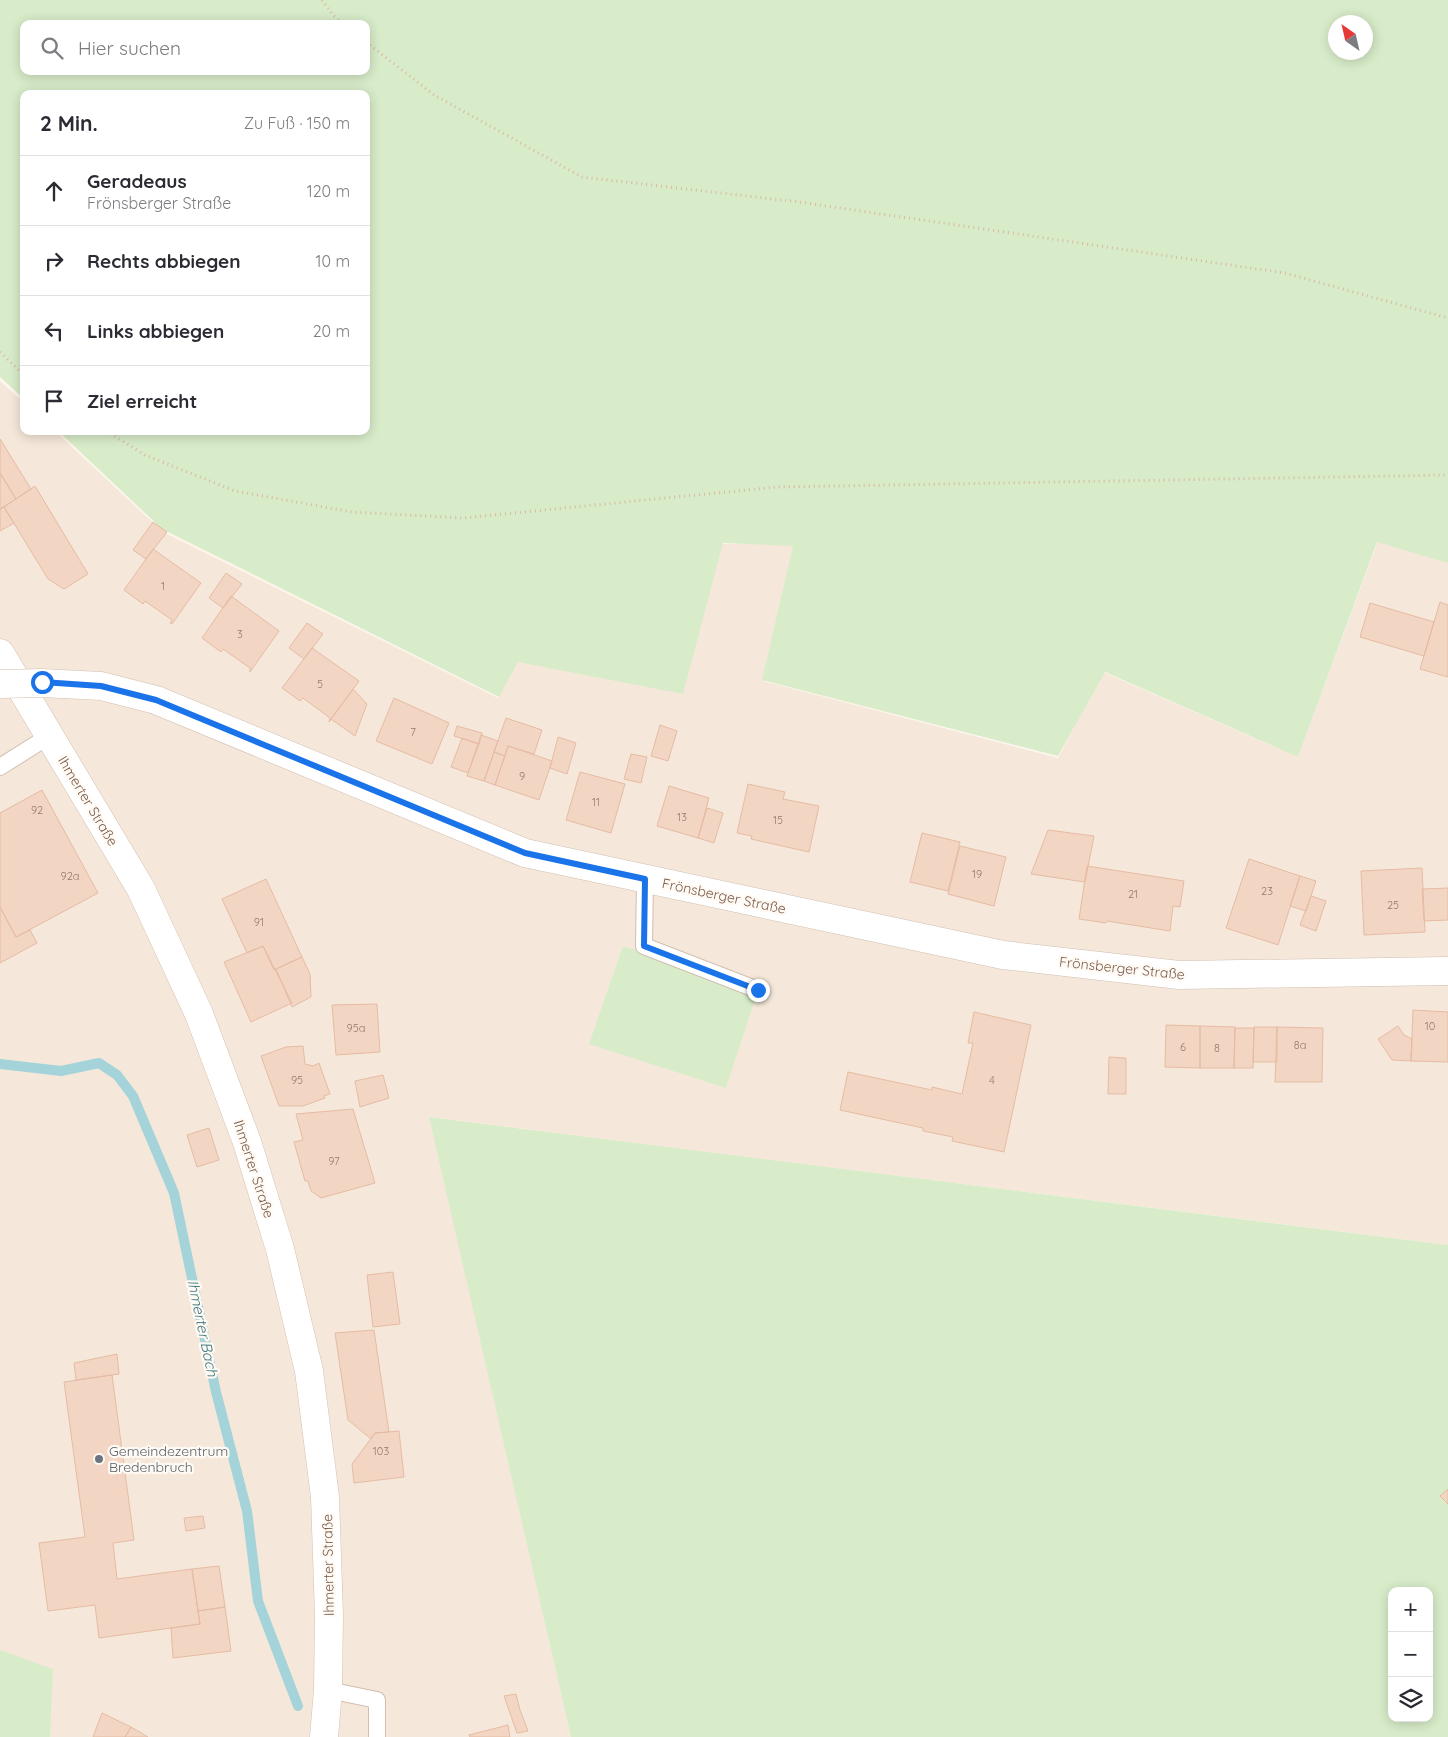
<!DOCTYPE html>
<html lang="de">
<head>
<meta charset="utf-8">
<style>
	body { margin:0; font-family:Quicksand,sans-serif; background:#f2f2f3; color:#2b2b33 }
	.controls { position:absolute; right:15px; bottom:15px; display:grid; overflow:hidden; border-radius:10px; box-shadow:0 2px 12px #0003 }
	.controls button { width:45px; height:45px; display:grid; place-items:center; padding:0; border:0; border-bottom:1px solid #e1e1e2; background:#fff; color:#2b2b33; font:25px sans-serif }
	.compass { position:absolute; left:1328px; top:15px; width:45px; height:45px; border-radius:50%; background:#fff; box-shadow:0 2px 12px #0003; rotate:326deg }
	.stop { position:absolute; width:15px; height:15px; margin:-11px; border:4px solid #1a73e8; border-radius:50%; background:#fff }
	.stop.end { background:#1a73e8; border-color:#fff; box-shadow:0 1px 5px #0008 }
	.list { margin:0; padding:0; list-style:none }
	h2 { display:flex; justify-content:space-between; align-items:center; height:65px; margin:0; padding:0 20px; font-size:21px }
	h2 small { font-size:16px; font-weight:400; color:#7c7c81 }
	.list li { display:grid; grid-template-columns:32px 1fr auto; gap:15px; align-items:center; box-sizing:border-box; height:70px; padding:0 20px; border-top:1px solid #e1e1e2 }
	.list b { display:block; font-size:19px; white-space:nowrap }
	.list p { margin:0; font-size:16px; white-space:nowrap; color:#7c7c81 }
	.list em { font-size:16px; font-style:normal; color:#7c7c81 }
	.icon { flex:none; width:28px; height:28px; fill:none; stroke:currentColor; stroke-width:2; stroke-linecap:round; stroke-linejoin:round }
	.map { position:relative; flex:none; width:1448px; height:1737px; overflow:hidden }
	.search { position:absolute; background:#fff; box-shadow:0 2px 12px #0003; left:20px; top:20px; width:350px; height:55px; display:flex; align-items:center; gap:12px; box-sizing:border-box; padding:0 18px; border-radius:10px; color:#7c7c81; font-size:19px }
	.panel { position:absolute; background:#fff; box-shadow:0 2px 12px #0003; left:20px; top:90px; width:350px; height:345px; border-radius:10px }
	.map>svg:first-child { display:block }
</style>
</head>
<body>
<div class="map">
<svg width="1448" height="1737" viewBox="0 0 1448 1737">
	<rect width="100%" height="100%" fill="#fdf6ec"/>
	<!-- residential -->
	<path fill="#f5e8da" d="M 0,381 L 24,403 L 24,431 L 55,431 L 163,532 L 498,698 L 518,662 L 722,544 L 796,544 L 763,681 L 1058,758 L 1103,672 L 1298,757 L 1378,541 L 1448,561 L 1448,1245 L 430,1117 L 571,1737 L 49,1737 L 0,1650 Z"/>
	<!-- green -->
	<path fill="#d8ecc9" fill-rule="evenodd" d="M 0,0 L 1448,0 L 1448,563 L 1377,542 L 1298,757 L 1105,672 L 1058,756 L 762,680 L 793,546 L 723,543 L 683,694 L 518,662 L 499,697 L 162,529 L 58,431 L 366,431 L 366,94 L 24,94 L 24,399 L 0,377 ZM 1336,22 L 1366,22 L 1366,52 L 1336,52 ZM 24,24 L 366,24 L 366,71 L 24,71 Z
		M 623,946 L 758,990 L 726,1088 L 589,1044 Z
		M 429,1117 L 1448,1245 L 1448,1737 L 571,1737 ZM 1392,1591 L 1429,1591 L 1429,1718 L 1392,1718 Z
		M 0,1650 L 53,1669 L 50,1737 L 0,1737 Z"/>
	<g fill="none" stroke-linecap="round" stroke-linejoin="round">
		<!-- stream -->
		<path stroke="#a5d3da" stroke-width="10" d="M 0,1064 L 61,1071 L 99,1063 L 117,1075 L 133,1096 L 174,1193 L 216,1392 L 247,1511 L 258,1601 L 298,1706"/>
	</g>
	<!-- building -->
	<path fill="#f3d5c3" stroke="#e6bba3" d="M 0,439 L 31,489 L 16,499 L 0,473 Z
		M 0,473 L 16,499 L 0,509 Z
		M 35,486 L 88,574 L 64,589 L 48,579 L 4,507 Z
		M 4,507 L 14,523 L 0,531 L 0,509 Z
		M 153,522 L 167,532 L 146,559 L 133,550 Z
		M 153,549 L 201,583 L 172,624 L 170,623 L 172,620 L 145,601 L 143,604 L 124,590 Z
		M 226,573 L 242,584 L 223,608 L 209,598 Z
		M 231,596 L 279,631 L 250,672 L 250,668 L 223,649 L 221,652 L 202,638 Z
		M 1440,602 L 1448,605 L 1448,677 L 1420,669 Z
		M 1370,603 L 1434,622 L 1424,656 L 1360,637 Z
		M 307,623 L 323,634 L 304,659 L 289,648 Z
		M 312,648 L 359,681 L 329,722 L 330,718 L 303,698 L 300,701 L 282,688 Z
		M 353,689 L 367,704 L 355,736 L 331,719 Z
		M 394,698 L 449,723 L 432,764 L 376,741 Z
		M 506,718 L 542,730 L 534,754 L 508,746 L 505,756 L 494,752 Z
		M 660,725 L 677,731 L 668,761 L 651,756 Z
		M 457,726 L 482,733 L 479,744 L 454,736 Z
		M 481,735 L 498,741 L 484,781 L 467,776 Z
		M 558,737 L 576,743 L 567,774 L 550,768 Z
		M 462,738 L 479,744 L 468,773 L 451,767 Z
		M 508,746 L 552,761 L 539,800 L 495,785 Z
		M 494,752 L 505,756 L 495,785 L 484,781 Z
		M 631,754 L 647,757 L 641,783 L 624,779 Z
		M 580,772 L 625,784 L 611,833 L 566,820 Z
		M 748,784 L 785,792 L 783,799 L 819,806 L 809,852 L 751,839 L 752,836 L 737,833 Z
		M 669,786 L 709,798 L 698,838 L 657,826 Z
		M 42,790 L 98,893 L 16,937 L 0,907 L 0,813 Z
		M 707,808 L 723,813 L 714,843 L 698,838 Z
		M 1048,830 L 1094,836 L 1085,882 L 1031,874 Z
		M 922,833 L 960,842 L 948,891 L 910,882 Z
		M 960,846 L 1006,857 L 994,906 L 948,894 Z
		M 1249,859 L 1300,876 L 1278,945 L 1226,928 Z
		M 1087,866 L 1184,881 L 1180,907 L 1173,906 L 1170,931 L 1107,921 L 1106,923 L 1079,919 Z
		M 1422,868 L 1425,932 L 1364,935 L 1361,871 Z
		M 1300,876 L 1316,881 L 1306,911 L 1290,906 Z
		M 266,879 L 302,957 L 274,970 L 263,946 L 247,953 L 222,899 Z
		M 1448,888 L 1448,920 L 1424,921 L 1422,889 Z
		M 1311,896 L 1326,901 L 1316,931 L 1300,925 Z
		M 0,907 L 16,937 L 30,930 L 37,943 L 0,963 Z
		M 263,946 L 292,1003 L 251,1022 L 224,962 Z
		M 302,957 L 310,974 L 311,997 L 292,1007 L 276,969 Z
		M 377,1004 L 380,1052 L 336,1055 L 332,1005 Z
		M 1413,1010 L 1448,1012 L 1448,1062 L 1411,1061 Z
		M 974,1012 L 1031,1025 L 1004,1152 L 952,1141 L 953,1137 L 923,1131 L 923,1128 L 840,1110 L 848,1072 L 932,1090 L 932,1087 L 962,1094 L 973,1043 L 968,1043 Z
		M 1166,1025 L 1200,1026 L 1200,1068 L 1165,1067 Z
		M 1200,1026 L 1235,1027 L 1234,1068 L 1200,1068 Z
		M 1398,1026 L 1404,1035 L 1412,1039 L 1411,1061 L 1392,1060 L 1378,1039 Z
		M 1254,1027 L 1277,1027 L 1277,1062 L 1253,1062 Z
		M 1277,1027 L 1323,1028 L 1322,1082 L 1275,1082 Z
		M 1235,1028 L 1254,1028 L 1253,1068 L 1234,1068 Z
		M 303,1046 L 305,1064 L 313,1066 L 319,1063 L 330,1094 L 324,1096 L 325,1098 L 303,1106 L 279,1106 L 261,1056 L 286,1047 Z
		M 1109,1057 L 1126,1058 L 1126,1094 L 1108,1094 Z
		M 383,1075 L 389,1098 L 360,1107 L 355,1081 Z
		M 353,1109 L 375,1183 L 321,1198 L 311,1191 L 308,1181 L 305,1181 L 294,1142 L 303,1140 L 296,1114 Z
		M 209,1128 L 219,1160 L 197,1167 L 187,1135 Z
		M 393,1272 L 400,1324 L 373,1327 L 367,1275 Z
		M 374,1330 L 389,1432 L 375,1433 L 371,1439 L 348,1420 L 335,1333 Z
		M 117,1354 L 119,1374 L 76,1380 L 74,1363 Z
		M 112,1375 L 134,1540 L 113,1543 L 117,1579 L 192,1569 L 200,1624 L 99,1638 L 95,1605 L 48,1611 L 39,1543 L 85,1537 L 64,1382 Z
		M 399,1431 L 404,1477 L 354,1483 L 352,1464 L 375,1433 Z
		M 1448,1489 L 1448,1504 L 1440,1496 Z
		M 203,1516 L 205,1528 L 186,1531 L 184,1518 Z
		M 219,1566 L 225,1607 L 198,1611 L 192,1569 Z
		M 225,1607 L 231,1651 L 173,1658 L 171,1628 L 200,1624 L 198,1611 Z
		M 516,1694 L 520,1710 L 528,1731 L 517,1733 L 504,1696 Z
		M 102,1713 L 131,1727 L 125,1737 L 93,1737 Z
		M 508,1725 L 510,1737 L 470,1737 L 469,1735 Z
		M 131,1727 L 148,1737 L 125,1737 Z"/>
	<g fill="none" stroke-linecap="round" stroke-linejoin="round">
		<!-- service casing -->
		<g stroke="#d1beb0" stroke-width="18">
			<path id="service" d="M 0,767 L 49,736
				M 645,879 L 644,946 L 758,990
				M 328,1690 L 377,1700 L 377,1737"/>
		</g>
		<!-- tertiary casing -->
		<g stroke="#d1beb0" stroke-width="29">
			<path id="tertiary" d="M 156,700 L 525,853 L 1003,955 L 1179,975 L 1448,971"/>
		</g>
		<!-- secondary casing -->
		<g stroke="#d6c0b0" stroke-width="29">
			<path id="secondary" d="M 0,653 L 141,889 L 199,1014 L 247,1142 L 280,1249 L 309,1371 L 325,1497 L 329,1615 L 328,1690 L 324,1737"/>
		</g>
		<!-- path -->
		<path stroke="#d9b8a5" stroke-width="3" stroke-dasharray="1 4" stroke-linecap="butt" d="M 322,0 L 333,15 L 343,24
			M 366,42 L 434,95 L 582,177 L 799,202 L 1285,273 L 1448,318
			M 0,352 L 24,375
			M 106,431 L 145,455 L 235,491 L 352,512 L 463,518 L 777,487 L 1448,475"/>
		<!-- service -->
		<use href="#service" stroke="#fff" stroke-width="16"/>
		<!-- tertiary -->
		<use href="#tertiary" stroke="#fff" stroke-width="28"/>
		<!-- secondary -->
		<use href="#secondary" stroke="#fff" stroke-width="28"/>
		<!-- tertiary-bridge casing -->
		<g stroke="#d1beb0" stroke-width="29" stroke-linecap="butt">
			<path id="tertiary-bridge" d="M 0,684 L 42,683 L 101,686 L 156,700"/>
		</g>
		<!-- tertiary-bridge -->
		<use href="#tertiary-bridge" stroke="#fff" stroke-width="28"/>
	</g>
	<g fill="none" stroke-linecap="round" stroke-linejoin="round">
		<!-- route -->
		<path stroke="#1a73e8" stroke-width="6" d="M 42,682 L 101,686 L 156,700 L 525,853 L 645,879 L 644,946 L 758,990"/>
	</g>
	<!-- markers -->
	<circle fill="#6b7280" stroke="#fffaf3" stroke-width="2" cx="99" cy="1459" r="5"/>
	<g text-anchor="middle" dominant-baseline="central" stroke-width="4.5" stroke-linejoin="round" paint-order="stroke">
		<!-- number labels -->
		<g font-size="11" fill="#987a6a">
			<text x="163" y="586">1</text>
			<text x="240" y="634">3</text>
			<text x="320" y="684">5</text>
			<text x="413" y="732">7</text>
			<text x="522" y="776">9</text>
			<text x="596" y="802">11</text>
			<text x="37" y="810">92</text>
			<text x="682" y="817">13</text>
			<text x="778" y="820">15</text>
			<text x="977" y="874">19</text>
			<text x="70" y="876">92a</text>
			<text x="1267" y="891">23</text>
			<text x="1133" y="894">21</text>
			<text x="1393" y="905">25</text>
			<text x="259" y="922">91</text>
			<text x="1430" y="1026">10</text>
			<text x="356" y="1028">95a</text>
			<text x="1300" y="1045">8a</text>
			<text x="1183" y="1047">6</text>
			<text x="1217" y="1048">8</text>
			<text x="297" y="1080">95</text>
			<text x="992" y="1080">4</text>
			<text x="334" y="1161">97</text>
			<text x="381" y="1451">103</text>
		</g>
		<!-- street labels -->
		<g font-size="14" fill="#7a5c4d" stroke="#fffaf3">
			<text transform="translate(88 801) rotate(59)">Ihmerter Straße</text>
			<text transform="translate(724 896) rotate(12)">Frönsberger Straße</text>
			<text transform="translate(1122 968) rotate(6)">Frönsberger Straße</text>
			<text transform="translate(254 1169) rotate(72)">Ihmerter Straße</text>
			<text transform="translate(328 1565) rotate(-91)">Ihmerter Straße</text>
		</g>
		<!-- worship labels -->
		<g font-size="14" fill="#5b616d" stroke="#fffaf3" text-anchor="start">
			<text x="109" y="1451">Gemeindezentrum<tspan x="109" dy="16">Bredenbruch</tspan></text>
		</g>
		<!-- water labels -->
		<g font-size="15" font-style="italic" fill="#437c86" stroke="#fffaf3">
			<text transform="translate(203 1328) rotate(78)">Ihmerter Bach</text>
		</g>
	</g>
</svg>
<div class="controls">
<button>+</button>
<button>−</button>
<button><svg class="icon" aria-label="layers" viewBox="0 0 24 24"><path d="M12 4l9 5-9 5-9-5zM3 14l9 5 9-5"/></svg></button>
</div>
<svg class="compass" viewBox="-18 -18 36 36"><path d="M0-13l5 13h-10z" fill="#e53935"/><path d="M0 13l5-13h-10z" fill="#7c7c81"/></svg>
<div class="stop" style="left:42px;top:682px"></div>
<div class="stop end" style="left:758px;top:990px"></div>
<div class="search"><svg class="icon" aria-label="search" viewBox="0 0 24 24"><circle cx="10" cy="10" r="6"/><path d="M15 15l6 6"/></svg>Hier suchen</div>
<section class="panel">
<h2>2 Min.<small>Zu Fuß · 150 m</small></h2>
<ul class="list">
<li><svg class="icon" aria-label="ahead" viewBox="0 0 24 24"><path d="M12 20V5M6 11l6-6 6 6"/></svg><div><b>Geradeaus</b><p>Frönsberger Straße</p></div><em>120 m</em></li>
<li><svg class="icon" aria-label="right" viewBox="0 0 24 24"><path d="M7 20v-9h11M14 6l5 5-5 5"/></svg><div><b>Rechts abbiegen</b></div><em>10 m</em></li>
<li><svg class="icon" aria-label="left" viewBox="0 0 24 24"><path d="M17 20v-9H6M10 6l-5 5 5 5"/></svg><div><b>Links abbiegen</b></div><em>20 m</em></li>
<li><svg class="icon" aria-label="arrive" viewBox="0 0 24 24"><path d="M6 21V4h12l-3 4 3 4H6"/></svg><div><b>Ziel erreicht</b></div></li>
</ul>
</section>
</div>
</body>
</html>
